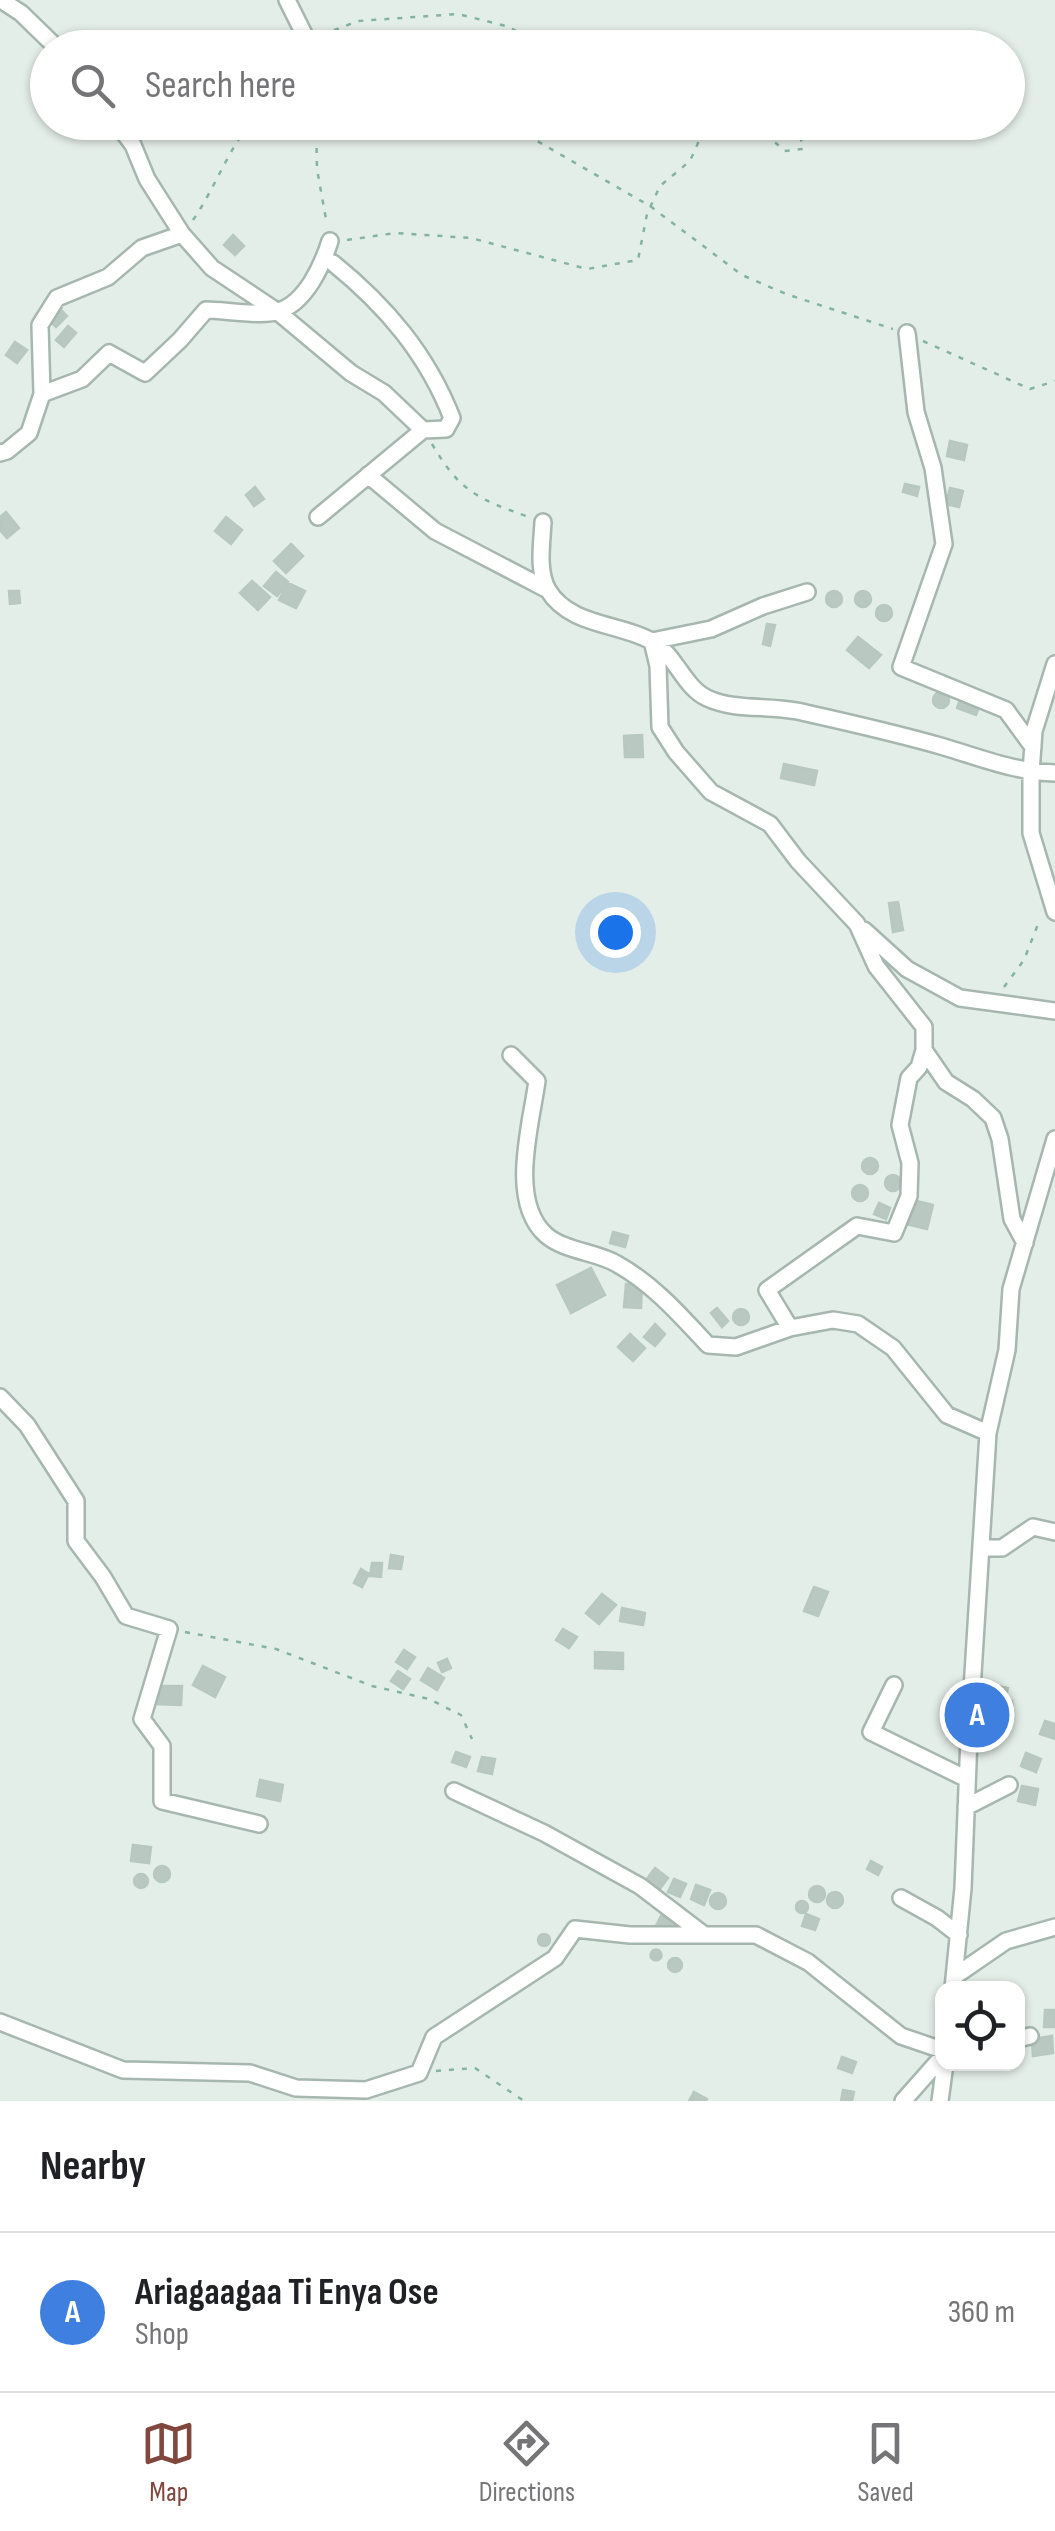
<!DOCTYPE html>
<html lang="en">
<head>
<meta charset="utf-8">
<style>
	body { margin:0; font-family:"Sofia Sans Condensed",sans-serif; background:#f6f6f6; color:#202124 }
	.controls { position:absolute; right:30px; bottom:30px; display:grid; overflow:hidden; border-radius:20px; box-shadow:0 2px 8px #0004 }
	.controls button { width:90px; height:90px; display:grid; place-items:center; padding:0; border:0; border-bottom:2px solid #e0e0e0; background:#fff; color:#202124; font:50px sans-serif }
	.you { position:absolute; left:615px; top:932px; width:35px; height:35px; margin:-25px; border:8px solid #fff; border-radius:50%; background:#1a73e8; box-shadow:0 0 0 15px #1a73e833 }
	.badge { display:grid; place-items:center; width:65px; height:65px; border-radius:50%; background:#81463c; color:#fff; font-size:32px; font-weight:700 }
	.pin { position:absolute; translate:-50% -50%; border:5px solid #fff; box-shadow:0 2px 10px #0006 }
	.list { margin:0; padding:0; list-style:none }
	h2 { display:flex; justify-content:space-between; align-items:center; height:130px; margin:0; padding:0 40px; font-size:42px }
	h2 small { font-size:32px; font-weight:400; color:#757577 }
	.list li { display:grid; grid-template-columns:65px 1fr auto; gap:30px; align-items:center; box-sizing:border-box; height:160px; padding:0 40px; border-top:2px solid #e0e0e0 }
	.list b { display:block; font-size:38px; white-space:nowrap }
	.list p { margin:0; font-size:32px; white-space:nowrap; color:#757577 }
	.list em { font-size:32px; font-style:normal; color:#757577 }
	.icon { flex:none; width:55px; height:55px; fill:none; stroke:currentColor; stroke-width:2; stroke-linecap:round; stroke-linejoin:round }
	.map { position:relative; flex:none; width:1055px; height:2101px; overflow:hidden }
	.search { position:absolute; background:#fff; box-shadow:0 2px 8px #0004; left:30px; right:30px; top:30px; height:110px; display:flex; align-items:center; gap:25px; box-sizing:border-box; padding:0 35px; border-radius:55px; color:#757577; font-size:38px }
	.sheet { height:290px; background:#fff }
	nav { display:flex; justify-content:space-around; align-items:center; box-sizing:border-box; height:140px; border-top:2px solid #e0e0e0; background:#fff; font-size:28px; color:#757577 }
	nav a { display:grid; justify-items:center; gap:5px }
	nav .on { color:#81463c }
	.map>svg:first-child { display:block }
</style>
</head>
<body>
<div class="map">
<svg width="1055" height="2101" viewBox="0 0 1055 2101">
	<rect width="100%" height="100%" fill="#e4eee9"/>
	<!-- building -->
	<path fill="#b9c9c2" stroke="#b6c8bf" stroke-width="2.5" d="M 233,235 L 244,246 L 235,255 L 224,245 Z
		M 59,308 L 67,316 L 56,327 L 48,319 Z
		M 68,326 L 76,333 L 64,347 L 56,340 Z
		M 15,342 L 27,350 L 17,363 L 6,355 Z
		M 950,441 L 967,445 L 964,460 L 947,456 Z
		M 905,484 L 919,487 L 917,496 L 903,492 Z
		M 255,487 L 264,499 L 254,506 L 246,495 Z
		M 950,488 L 963,491 L 959,507 L 946,504 Z
		M 6,512 L 19,528 L 7,538 L 0,530 L 0,517 Z
		M 226,517 L 242,530 L 231,544 L 215,531 Z
		M 291,544 L 303,556 L 286,573 L 274,561 Z
		M 276,572 L 288,582 L 277,596 L 264,586 Z
		M 252,581 L 270,597 L 258,610 L 240,593 Z
		M 288,583 L 305,591 L 296,608 L 279,600 Z
		M 9,591 L 19,591 L 20,603 L 10,604 Z
		M855 599a8 8 0 1 1 16 0a8 8 0 1 1-16 0Z
		M826 599a8 8 0 1 1 16 0a8 8 0 1 1-16 0Z
		M876 613a8 8 0 1 1 16 0a8 8 0 1 1-16 0Z
		M 767,624 L 775,625 L 770,646 L 763,644 Z
		M 858,637 L 881,655 L 869,668 L 847,650 Z
		M933 700a8 8 0 1 1 16 0a8 8 0 1 1-16 0Z
		M 960,700 L 979,707 L 976,715 L 957,708 Z
		M 642,735 L 643,757 L 625,757 L 624,736 Z
		M 784,764 L 817,771 L 814,785 L 781,778 Z
		M 898,902 L 903,930 L 893,932 L 889,903 Z
		M862 1166a8 8 0 1 1 16 0a8 8 0 1 1-16 0Z
		M885 1183a8 8 0 1 1 16 0a8 8 0 1 1-16 0Z
		M852 1193a8 8 0 1 1 16 0a8 8 0 1 1-16 0Z
		M 908,1199 L 933,1205 L 927,1229 L 902,1223 Z
		M 879,1203 L 890,1208 L 886,1219 L 874,1214 Z
		M 613,1232 L 628,1236 L 625,1247 L 610,1243 Z
		M 591,1268 L 605,1295 L 571,1313 L 557,1285 Z
		M 626,1284 L 642,1285 L 641,1308 L 624,1307 Z
		M 717,1308 L 728,1321 L 722,1327 L 711,1313 Z
		M733 1317a8 8 0 1 1 16 0a8 8 0 1 1-16 0Z
		M 655,1324 L 665,1334 L 655,1346 L 644,1337 Z
		M 630,1334 L 645,1348 L 633,1361 L 618,1347 Z
		M 391,1555 L 403,1557 L 401,1569 L 389,1568 Z
		M 372,1563 L 382,1563 L 381,1577 L 370,1576 Z
		M 361,1569 L 369,1574 L 362,1587 L 354,1583 Z
		M 814,1587 L 828,1592 L 818,1616 L 804,1611 Z
		M 602,1594 L 616,1605 L 599,1624 L 586,1613 Z
		M 622,1608 L 645,1613 L 643,1625 L 620,1621 Z
		M 563,1629 L 577,1637 L 569,1648 L 556,1640 Z
		M 404,1650 L 415,1657 L 407,1669 L 396,1662 Z
		M 595,1652 L 623,1653 L 623,1669 L 595,1668 Z
		M 447,1659 L 451,1668 L 442,1672 L 438,1663 Z
		M 203,1666 L 225,1677 L 215,1697 L 193,1685 Z
		M 428,1668 L 444,1678 L 437,1690 L 421,1680 Z
		M 398,1671 L 410,1679 L 403,1689 L 391,1681 Z
		M 992,1685 L 1008,1688 L 1006,1697 L 990,1693 Z
		M 157,1686 L 182,1686 L 181,1705 L 156,1704 Z
		M 1012,1701 L 1013,1710 L 991,1714 L 989,1704 Z
		M 1045,1721 L 1055,1724 L 1055,1739 L 1040,1734 Z
		M 456,1752 L 470,1757 L 466,1767 L 452,1762 Z
		M 1026,1753 L 1041,1759 L 1036,1772 L 1021,1766 Z
		M 482,1757 L 495,1759 L 492,1774 L 478,1771 Z
		M 260,1780 L 283,1785 L 280,1801 L 257,1796 Z
		M 1022,1786 L 1038,1789 L 1035,1805 L 1018,1801 Z
		M 133,1845 L 151,1847 L 149,1863 L 131,1861 Z
		M 871,1861 L 882,1867 L 878,1875 L 867,1869 Z
		M154 1874a8 8 0 1 1 16 0a8 8 0 1 1-16 0Z
		M 655,1868 L 668,1878 L 659,1890 L 646,1880 Z
		M134 1881a7 7 0 1 1 14 0a7 7 0 1 1-14 0Z
		M 674,1879 L 686,1884 L 680,1897 L 668,1892 Z
		M 696,1885 L 710,1890 L 704,1905 L 691,1899 Z
		M809 1894a8 8 0 1 1 16 0a8 8 0 1 1-16 0Z
		M827 1900a8 8 0 1 1 16 0a8 8 0 1 1-16 0Z
		M710 1901a8 8 0 1 1 16 0a8 8 0 1 1-16 0Z
		M796 1907a6 6 0 1 1 12 0a6 6 0 1 1-12 0Z
		M 806,1914 L 819,1919 L 815,1930 L 802,1926 Z
		M 661,1916 L 675,1923 L 668,1937 L 654,1930 Z
		M538 1940a6 6 0 1 1 12 0a6 6 0 1 1-12 0Z
		M650.5 1955a5.5 5.5 0 1 1 11 0a5.5 5.5 0 1 1-11 0Z
		M668 1965a7 7 0 1 1 14 0a7 7 0 1 1-14 0Z
		M 1045,2010 L 1055,2010 L 1055,2027 L 1044,2027 Z
		M 1052,2036 L 1053,2053 L 1033,2056 L 1032,2039 Z
		M 842,2057 L 856,2062 L 852,2073 L 838,2068 Z
		M 843,2090 L 854,2092 L 852,2101 L 841,2101 Z
		M 694,2092 L 707,2099 L 706,2101 L 689,2101 Z"/>
	<g fill="none" stroke-linecap="round" stroke-linejoin="round">
		<!-- minor casing -->
		<g stroke="#a6b7b0" stroke-width="20">
			<path id="minor" d="M 1,0 L 21,13 L 57,48
				M 287,0 L 307,40
				M 116,122 L 133,145 L 147,179 L 182,234 L 212,268 L 278,312 L 351,373 L 384,393 L 423,430
				M 907,333 L 916,412 L 933,468 L 944,544 L 901,667 L 1006,710 L 1033,747
				M 42,394 L 82,379 L 109,353 L 145,373 L 180,340 L 206,310 C 224,310 264,317 279,311 C 306,302 322,266 330,241
				M 0,453 L 7,451 L 29,433 L 42,394 L 40,325 L 57,298 L 108,277 L 142,248 L 182,234
				M 368,475 L 435,531 L 548,590
				M 318,517 L 423,430 L 446,429 L 452,418 C 427,354 386,306 333,263
				M 543,522 C 542,543 537,571 548,590 C 570,627 623,623 655,643 C 676,657 685,688 707,698 C 735,711 767,705 797,711 C 846,722 896,733 944,747 C 981,758 1016,772 1055,773
				M 807,592 L 763,606 L 711,629 L 652,641 L 658,666 L 660,727 L 676,752 L 711,792 L 770,824 L 798,861 L 857,924 L 876,966 L 924,1027 L 924,1050 L 946,1082 L 973,1099 L 993,1118 L 1000,1139 L 1012,1219 L 1025,1243
				M 1055,664 L 1034,731 L 1031,772 L 1031,833 L 1055,912
				M 864,930 L 907,969 L 960,998 L 1055,1011
				M 511,1055 L 537,1081 C 531,1125 508,1201 546,1235 C 564,1251 597,1252 617,1264 C 653,1284 680,1315 708,1345 L 736,1347 L 790,1328 L 833,1320 L 858,1324 L 893,1348 L 947,1415 L 988,1433
				M 790,1328 L 767,1290 L 857,1226 L 894,1233 L 909,1196 L 910,1163 L 900,1125 L 909,1078 L 919,1067 L 924,1050
				M 0,1397 L 27,1425 L 76,1501 L 76,1541 L 103,1577 L 126,1616 L 169,1629 L 142,1719 L 162,1746 L 162,1801 L 259,1824
				M 982,1548 L 1002,1548 L 1033,1527 L 1055,1532
				M 894,1685 L 871,1732 L 967,1779
				M 454,1791 L 544,1833 L 640,1886 L 703,1934
				M 966,1807 L 1009,1785
				M 901,1898 L 937,1918 L 959,1935
				M 955,1976 L 1006,1941 L 1055,1927
				M 953,1988 L 963,1888 L 969,1738 L 988,1433 L 1007,1350 L 1011,1289 L 1055,1139
				M 0,2022 L 123,2070 L 250,2073 L 296,2088 L 366,2090 L 419,2073 L 434,2037 L 555,1958 L 575,1929 L 630,1935 L 756,1935 L 808,1962 L 901,2036 L 942,2050
				M 1018,2039 L 1030,2036
				M 903,2101 L 942,2057
				M 940,2101 L 945,2064"/>
		</g>
		<!-- path -->
		<path stroke="#83b3a1" stroke-width="2.5" stroke-dasharray="5 8" stroke-linecap="butt" d="M 322,35 L 358,21 L 458,14 L 506,26 L 552,48
			M 316,122 L 317,169 L 327,225
			M 504,122 L 650,206 L 742,275 L 786,294 L 893,329
			M 193,220 C 215,188 227,152 251,122
			M 347,240 L 395,233 L 471,238 L 587,269 L 638,260 L 647,214 L 660,186 L 690,161 L 702,134 C 737,125 759,124 784,151 L 803,149 L 798,126 L 791,122
			M 923,341 L 1030,389 L 1055,381
			M 432,444 C 460,492 478,499 529,517
			M 1004,987 L 1024,960 L 1040,919
			M 185,1632 L 276,1649 L 372,1686 L 429,1699 L 461,1715 L 472,1739
			M 436,2071 L 475,2068 L 524,2101"/>
		<!-- minor -->
		<use href="#minor" stroke="#fff" stroke-width="15"/>
	</g>
</svg>
<div class="controls">
<button><svg class="icon" aria-label="locate" viewBox="0 0 24 24"><circle cx="12" cy="12" r="6"/><path d="M12 2v4M12 18v4M2 12h4M18 12h4"/></svg></button>
</div>
<div class="you"></div>
<div class="pin badge" style="left:977px;top:1715px;background:#3f7fe0">A</div>
<div class="search"><svg class="icon" aria-label="search" viewBox="0 0 24 24"><circle cx="10" cy="10" r="6"/><path d="M15 15l6 6"/></svg>Search here</div>
</div>
<section class="sheet">
<h2>Nearby<small></small></h2>
<ul class="list">
<li><span class="badge" style="background:#3f7fe0">A</span><div><b>Ariagaagaa Ti Enya Ose</b><p>Shop</p></div><em>360 m</em></li>
</ul>
</section>
<nav>
<a class="on"><svg class="icon" aria-label="map" viewBox="0 0 24 24"><path d="M3 6l6-2 6 2 6-2v14l-6 2-6-2-6 2zM9 4v14M15 6v14"/></svg>Map</a>
<a><svg class="icon" aria-label="directions" viewBox="0 0 24 24"><path d="M12 3l9 9-9 9-9-9zM9 14v-3h6M13 9l2 2-2 2"/></svg>Directions</a>
<a><svg class="icon" aria-label="saved" viewBox="0 0 24 24"><path d="M7 4h10v16l-5-4-5 4z"/></svg>Saved</a>
</nav>
</body>
</html>
